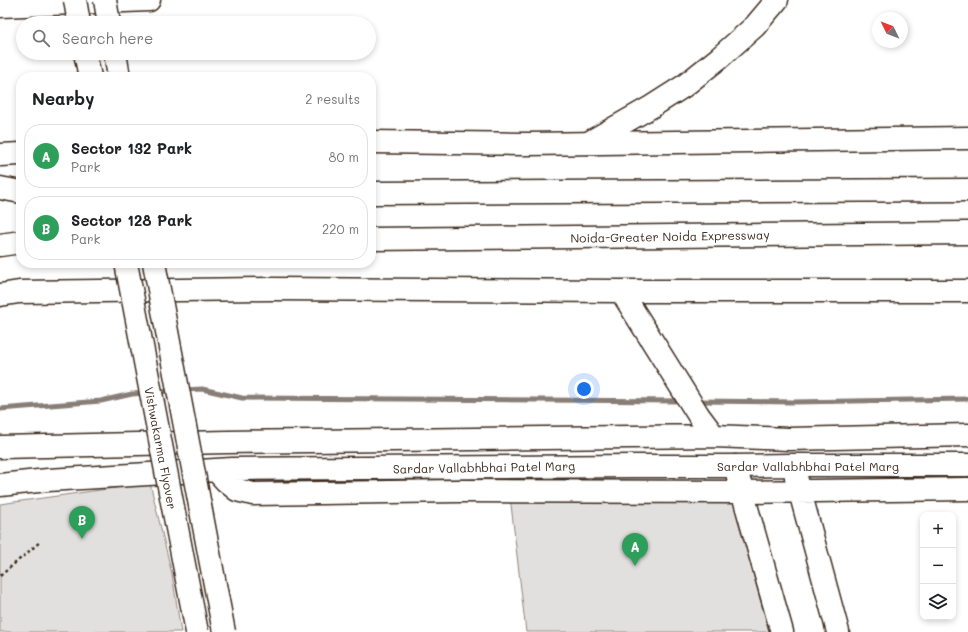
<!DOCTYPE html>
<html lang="en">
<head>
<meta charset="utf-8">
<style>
	body { margin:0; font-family:Mali,sans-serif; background:#f2f2f2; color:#202124 }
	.controls { position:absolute; right:12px; bottom:12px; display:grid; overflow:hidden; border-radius:8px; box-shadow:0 2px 6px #0003 }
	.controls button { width:36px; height:36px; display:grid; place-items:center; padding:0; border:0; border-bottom:1px solid #e0e0e0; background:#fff; color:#202124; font:20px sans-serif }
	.compass { position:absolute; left:872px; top:12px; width:36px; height:36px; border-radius:50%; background:#fff; box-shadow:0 2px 6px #0003; rotate:313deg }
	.you { position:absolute; left:584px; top:389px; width:14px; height:14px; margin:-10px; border:3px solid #fff; border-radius:50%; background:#1a73e8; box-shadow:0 0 0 6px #1a73e833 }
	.badge { display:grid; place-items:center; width:26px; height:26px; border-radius:50%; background:#d1495b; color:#fff; font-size:13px; font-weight:700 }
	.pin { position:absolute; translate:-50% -33px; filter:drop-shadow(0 1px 2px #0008) }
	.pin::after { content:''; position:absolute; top:21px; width:14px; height:12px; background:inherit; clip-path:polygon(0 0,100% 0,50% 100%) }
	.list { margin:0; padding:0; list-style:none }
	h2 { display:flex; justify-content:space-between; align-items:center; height:52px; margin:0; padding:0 16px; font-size:17px }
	h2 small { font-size:13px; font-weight:400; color:#757577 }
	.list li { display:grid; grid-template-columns:26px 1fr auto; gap:12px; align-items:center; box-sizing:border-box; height:64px; margin:0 8px 8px; padding:0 8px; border:1px solid #e0e0e0; border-radius:16px }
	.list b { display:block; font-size:15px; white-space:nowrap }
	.list p { margin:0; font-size:13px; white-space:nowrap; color:#757577 }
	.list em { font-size:13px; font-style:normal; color:#757577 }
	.icon { flex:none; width:22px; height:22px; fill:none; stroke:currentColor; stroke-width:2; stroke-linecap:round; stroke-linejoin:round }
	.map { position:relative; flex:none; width:968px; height:632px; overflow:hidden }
	.search { position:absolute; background:#fff; box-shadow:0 2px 6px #0003; left:16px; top:16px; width:360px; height:44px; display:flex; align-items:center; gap:10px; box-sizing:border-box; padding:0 14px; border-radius:22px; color:#757577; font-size:15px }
	.panel { position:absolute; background:#fff; box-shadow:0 2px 6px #0003; left:16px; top:72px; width:360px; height:196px; border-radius:16px }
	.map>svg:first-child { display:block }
</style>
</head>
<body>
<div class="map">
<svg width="968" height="632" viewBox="0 0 968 632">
	<rect width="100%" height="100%" fill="#fff"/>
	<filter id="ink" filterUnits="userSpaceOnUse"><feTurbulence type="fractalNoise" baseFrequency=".025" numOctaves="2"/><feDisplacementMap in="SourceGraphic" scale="8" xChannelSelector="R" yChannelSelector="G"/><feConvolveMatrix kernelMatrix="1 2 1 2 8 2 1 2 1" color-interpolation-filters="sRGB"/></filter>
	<g filter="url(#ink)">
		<!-- green -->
		<path fill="#e2e0de" stroke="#8e857e" d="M 150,483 L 172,574 L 181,632 L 0,632 L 0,504 Z
			M 510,496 L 733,500 L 769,632 L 526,632 Z"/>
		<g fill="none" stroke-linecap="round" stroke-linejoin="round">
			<!-- stream -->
			<path stroke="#887e77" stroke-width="5" d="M 184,390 L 202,389 L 242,398 L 683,401
				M 156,392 L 174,391
				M 697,401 L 794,402 L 968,399
				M 0,409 L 101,401 L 132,394 L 146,393"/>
			<!-- minor casing -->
			<g stroke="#3b2a1e" stroke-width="25">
				<path id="minor" d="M 0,6 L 149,0
					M 371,142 L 527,144 L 968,138
					M 0,155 L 21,154
					M 621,291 L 699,416 L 714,436
					M 0,295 L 19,292 L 270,289 L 621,291 L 968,291
					M 0,447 L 228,442 L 714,436 L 789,439 L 968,435
					M 216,470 L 226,481 L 237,490 L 253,494 L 459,491 L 742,492 L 968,489
					M 796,477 L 838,632
					M 0,485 L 48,480 L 232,469 L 633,466 L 735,466 L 792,465 L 968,465"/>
			</g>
			<!-- major casing -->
			<g stroke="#3b2a1e" stroke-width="25">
				<path id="major" d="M 85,53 L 90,77
					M 115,53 L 119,77
					M 588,143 L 651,107 L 684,86 L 719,58 L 755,26 L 777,0
					M 735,466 L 782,632"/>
			</g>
			<!-- highway casing -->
			<g stroke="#3b2a1e" stroke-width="25">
				<path id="highway" d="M 0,188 L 21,192
					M 371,193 L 968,190
					M 371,239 L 968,233
					M 0,245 L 21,242"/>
			</g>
			<!-- path -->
			<path stroke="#3b2a1e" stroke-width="2.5" stroke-dasharray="3 3" stroke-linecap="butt" d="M 0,576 L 41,541"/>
			<!-- minor -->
			<use href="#minor" stroke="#fff" stroke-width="22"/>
			<!-- major -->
			<use href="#major" stroke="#fff" stroke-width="22"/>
			<!-- highway -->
			<use href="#highway" stroke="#fff" stroke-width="22"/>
			<!-- major-bridge casing -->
			<g stroke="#3b2a1e" stroke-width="25" stroke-linecap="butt">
				<path id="major-bridge" d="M 75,0 L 79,23
					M 105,0 L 109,23
					M 126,263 L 197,632
					M 154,263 L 224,632"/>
			</g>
			<!-- major-bridge -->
			<use href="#major-bridge" stroke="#fff" stroke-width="22"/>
		</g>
	</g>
	<g text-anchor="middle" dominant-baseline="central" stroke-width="3.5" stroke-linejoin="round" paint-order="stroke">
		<!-- street labels -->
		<g font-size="12" fill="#3b2a1e" stroke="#fff">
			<text transform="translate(670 236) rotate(-1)">Noida-Greater Noida Expressway</text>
			<text transform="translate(161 448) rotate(79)">Vishwakarma Flyover</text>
			<text x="808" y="466">Sardar Vallabhbhai Patel Marg</text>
			<text transform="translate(484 467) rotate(-1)">Sardar Vallabhbhai Patel Marg</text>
		</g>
	</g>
</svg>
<div class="controls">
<button>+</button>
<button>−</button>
<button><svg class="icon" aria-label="layers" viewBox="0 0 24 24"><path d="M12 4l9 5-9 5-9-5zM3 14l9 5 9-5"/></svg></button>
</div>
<svg class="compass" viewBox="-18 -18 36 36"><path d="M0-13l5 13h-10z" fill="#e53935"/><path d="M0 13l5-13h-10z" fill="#757577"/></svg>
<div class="you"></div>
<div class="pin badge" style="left:635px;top:566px;background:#2e9e5b">A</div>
<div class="pin badge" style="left:82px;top:539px;background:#2e9e5b">B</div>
<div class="search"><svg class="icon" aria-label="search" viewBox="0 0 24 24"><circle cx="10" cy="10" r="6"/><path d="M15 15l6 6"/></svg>Search here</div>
<section class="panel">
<h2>Nearby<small>2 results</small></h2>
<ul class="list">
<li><span class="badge" style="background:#2e9e5b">A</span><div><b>Sector 132 Park</b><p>Park</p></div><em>80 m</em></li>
<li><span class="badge" style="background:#2e9e5b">B</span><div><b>Sector 128 Park</b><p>Park</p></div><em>220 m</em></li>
</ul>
</section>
</div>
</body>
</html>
